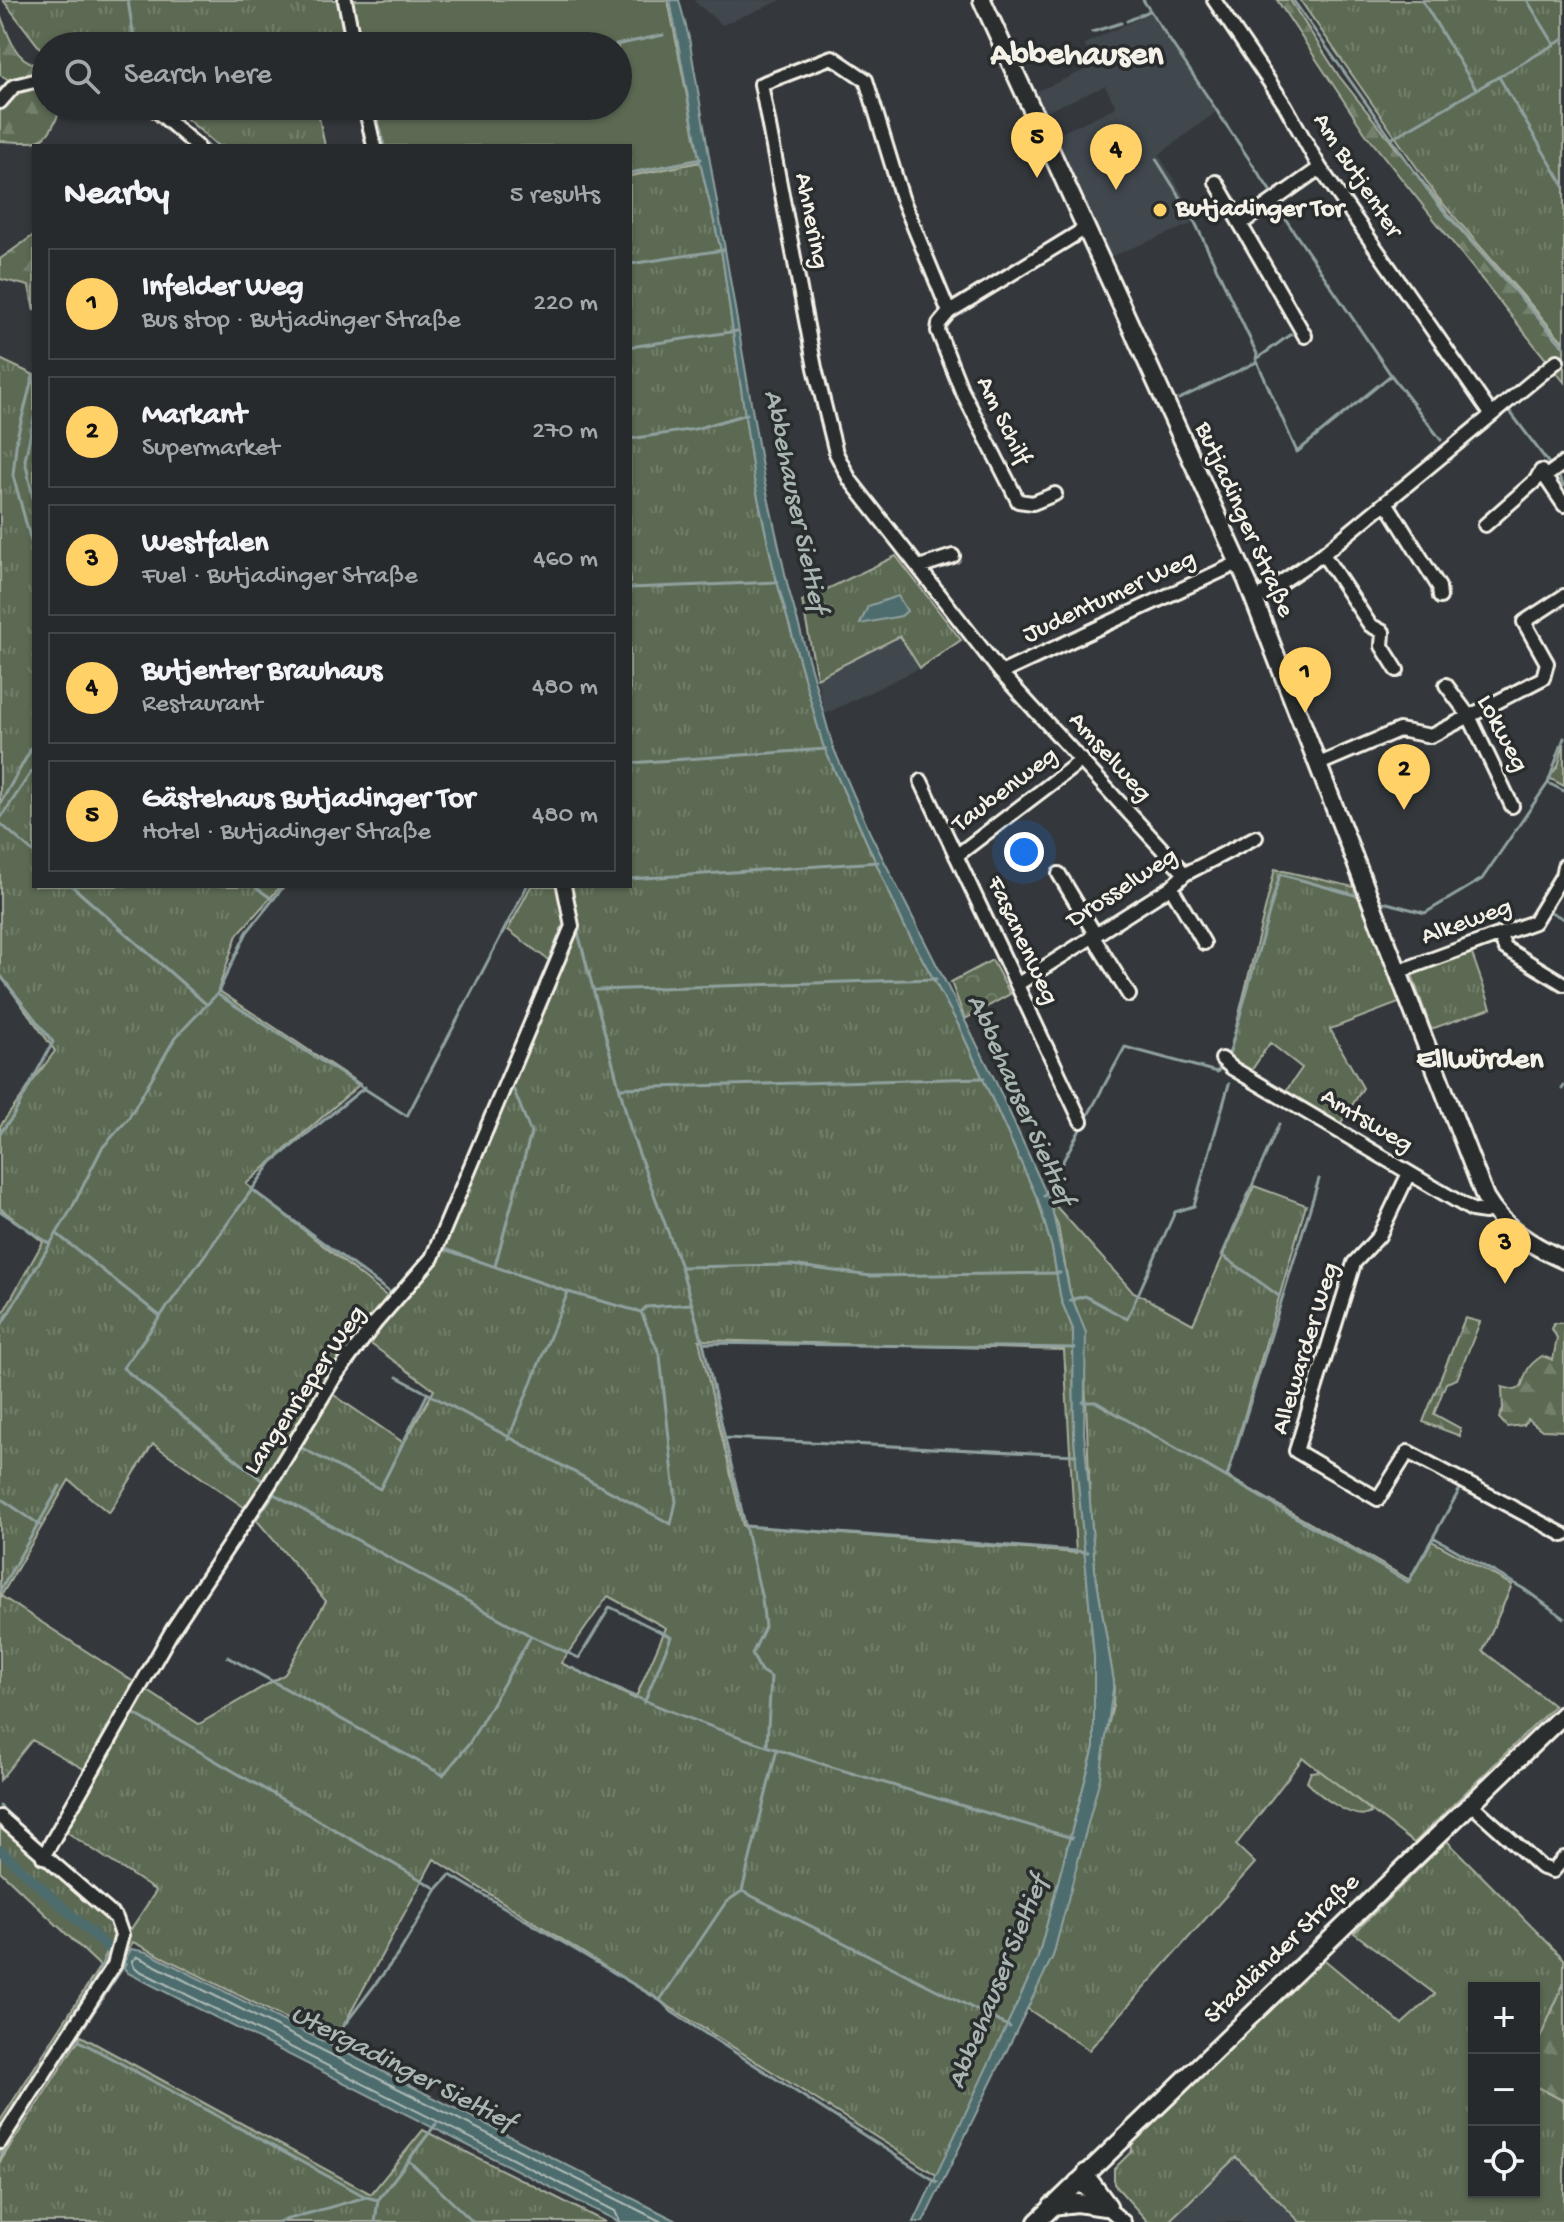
<!DOCTYPE html>
<html lang="en">
<head>
<meta charset="utf-8">
<style>
	body { margin:0; font-family:"Gochi Hand",sans-serif; background:#2f3235; color:#f1f3f6 }
	.controls { position:absolute; right:24px; bottom:24px; display:grid; overflow:hidden; border-radius:0px; box-shadow:0 2px 6px #0004 }
	.controls button { width:72px; height:72px; display:grid; place-items:center; padding:0; border:0; border-bottom:2px solid #434649; background:#272a2d; color:#f1f3f6; font:40px sans-serif }
	.you { position:absolute; left:1024px; top:852px; width:28px; height:28px; margin:-20px; border:6px solid #fff; border-radius:50%; background:#1a73e8; box-shadow:0 0 0 12px #1a73e833 }
	.badge { display:grid; place-items:center; width:52px; height:52px; border-radius:50%; background:#ffd166; color:#111; font-size:26px; font-weight:700 }
	.pin { position:absolute; translate:-50% -66px; filter:drop-shadow(0 2px 4px #0008) }
	.pin::after { content:''; position:absolute; top:42px; width:28px; height:24px; background:inherit; clip-path:polygon(0 0,100% 0,50% 100%) }
	.list { margin:0; padding:0; list-style:none }
	h2 { display:flex; justify-content:space-between; align-items:center; height:104px; margin:0; padding:0 32px; font-size:34px }
	h2 small { font-size:26px; font-weight:400; color:#a4a7aa }
	.list li { display:grid; grid-template-columns:52px 1fr auto; gap:24px; align-items:center; box-sizing:border-box; height:112px; margin:0 16px 16px; padding:0 16px; border:2px solid #434649; border-radius:0px }
	.list b { display:block; font-size:30px; white-space:nowrap }
	.list p { margin:0; font-size:26px; white-space:nowrap; color:#a4a7aa }
	.list em { font-size:26px; font-style:normal; color:#a4a7aa }
	.icon { flex:none; width:44px; height:44px; fill:none; stroke:currentColor; stroke-width:2; stroke-linecap:round; stroke-linejoin:round }
	.map { position:relative; flex:none; width:1564px; height:2222px; overflow:hidden }
	.search { position:absolute; background:#272a2d; box-shadow:0 2px 6px #0004; left:32px; top:32px; width:600px; height:88px; display:flex; align-items:center; gap:20px; box-sizing:border-box; padding:0 28px; border-radius:44px; color:#a4a7aa; font-size:30px }
	.panel { position:absolute; background:#272a2d; box-shadow:0 2px 6px #0004; left:32px; top:144px; width:600px; height:744px; border-radius:0px }
	.map>svg:first-child { display:block }
</style>
</head>
<body>
<div class="map">
<svg width="1564" height="2222" viewBox="0 0 1564 2222">
	<defs>
		<pattern id="grass-tufts" width="24" height="20" patternUnits="userSpaceOnUse" patternTransform="scale(2)"><rect width="24" height="20" fill="#5b6a53"/><path d="M3 7l-1-3M5 7V3M7 7l1-3M15 17l-1-3M17 17v-4M19 17l1-3" fill="none" stroke="#73806c"/></pattern>
		<pattern id="forest-firs" width="22" height="20" patternUnits="userSpaceOnUse" patternTransform="scale(2)"><rect width="22" height="20" fill="#5b6a53"/><path d="M5 1l3.5 6h-7zM16 11l3.5 6h-7z" fill="#73806c"/></pattern>
		<pattern id="park-crowns" width="20" height="18" patternUnits="userSpaceOnUse" patternTransform="scale(2)"><rect width="20" height="18" fill="#5b6a53"/><path d="M2 6a3 3 0 1 1 6 0M12 15a3 3 0 1 1 6 0" fill="none" stroke="#73806c"/></pattern>
	</defs>
	<rect width="100%" height="100%" fill="#34383c"/>
	<filter id="ink" filterUnits="userSpaceOnUse"><feTurbulence type="fractalNoise" baseFrequency=".0125" numOctaves="2"/><feDisplacementMap in="SourceGraphic" scale="16" xChannelSelector="R" yChannelSelector="G"/><feConvolveMatrix kernelMatrix="1 2 1 2 8 2 1 2 1" color-interpolation-filters="sRGB"/></filter>
	<g filter="url(#ink)">
		<!-- built -->
		<path fill="#40464d" d="M 693,0 L 782,0 L 722,25 Z
			M 1150,13 L 1216,112 L 1159,155 L 1199,221 L 1110,257 L 1056,135 L 1116,107 L 1105,86 L 1045,112 L 1035,92 L 1094,66 L 1084,44 Z
			M 900,636 L 920,668 L 825,714 L 817,678 Z
			M 1236,2156 L 1300,2222 L 1168,2222 Z"/>
		<!-- grass -->
		<path fill="url(#grass-tufts)" stroke="#a8ae9e" stroke-width="2" fill-rule="evenodd" d="M 3,0 L 341,0 L 350,46 L 46,46 L 46,56 Z
			M 1300,0 L 1564,0 L 1564,343 L 1438,198 Z
			M 172,106 L 345,106 L 318,113 L 325,146 L 218,146 Z
			M 700,162 L 722,255 L 754,479 L 774,571 L 823,745 L 904,925 L 959,1026 L 1038,1200 L 1052,1248 L 1061,1300 L 1073,1329 L 1074,1438 L 1094,1656 L 1094,1747 L 1037,1961 L 938,2176 L 434,1859 L 334,2043 L 133,1942 L 0,2159 L 0,2121 L 100,1966 L 0,1871 L 0,1813 L 131,1929 L 156,1891 L 59,1827 L 89,1772 L 32,1740 L 0,1780 L 0,1318 L 43,1242 L 0,1208 L 0,1126 L 55,1051 L 0,975 L 0,359 L 34,375 L 34,886 L 281,886 L 237,935 L 218,990 L 360,1084 L 246,1184 L 389,1298 L 442,1245 L 555,965 L 508,930 L 531,886 L 630,886 L 630,176 ZM 699,1340 L 1064,1350 L 1076,1553 L 743,1526 ZM 368,1342 L 434,1390 L 404,1443 L 331,1393 ZM 153,1444 L 248,1510 L 326,1601 L 285,1674 L 199,1724 L 1,1596 L 69,1480 L 109,1513 ZM 608,1596 L 666,1628 L 635,1699 L 561,1663 Z
			M 896,556 L 961,640 L 920,668 L 900,636 L 817,678 L 802,601 Z
			M 1564,743 L 1564,786 L 1549,778 L 1558,766 Z
			M 1275,869 L 1354,887 L 1404,1001 L 1330,1029 L 1363,1088 L 1337,1129 L 1281,1098 L 1302,1068 L 1270,1043 L 1249,1074 L 1228,1059 Z
			M 1471,951 L 1491,1008 L 1431,1029 L 1411,972 Z
			M 1254,1186 L 1306,1205 L 1227,1476 L 1410,1580 L 1432,1541 L 1512,1585 L 1483,1651 L 1554,1706 L 1414,1843 L 1303,1758 L 1236,1845 L 1255,1863 L 1089,2050 L 1025,2007 L 1053,1956 L 1113,1705 L 1114,1682 L 1095,1570 L 1090,1502 L 1083,1325 L 1070,1293 L 1058,1226 L 1045,1194 L 1132,1291 L 1193,1324 Z
			M 1447,1841 L 1564,1959 L 1564,1983 L 1534,2052 L 1534,1988 L 1474,1988 L 1474,2192 L 1534,2192 L 1534,2085 L 1564,2101 L 1564,2222 L 1300,2222 L 1236,2157 L 1168,2222 L 1148,2222 L 1114,2184 L 1114,2169 L 1132,2151 L 1131,2142 L 1320,1956 L 1402,2024 L 1435,1994 L 1354,1933 Z
			M 81,2036 L 371,2194 L 423,2130 L 605,2222 L 0,2222 L 0,2162 Z"/>
		<!-- forest -->
		<path fill="url(#forest-firs)" stroke="#a8ae9e" stroke-width="2" d="M 1277,0 L 1290,0 L 1339,76 L 1450,216 L 1564,343 L 1564,382 L 1365,133 Z
			M 0,15 C 12,41 13,62 46,67 L 46,106 L 62,106 C 45,147 42,143 0,141 L 0,89 L 9,80 L 0,75 Z
			M 34,235 L 34,311 L 29,286 L 0,279 L 0,259 Z
			M 1465,1318 L 1480,1322 L 1457,1379 L 1446,1383 L 1434,1414 L 1460,1428 L 1460,1436 L 1423,1422 Z
			M 1554,1323 L 1564,1323 L 1564,1431 L 1542,1430 L 1528,1419 L 1524,1425 L 1507,1427 L 1499,1418 L 1503,1409 L 1502,1387 L 1515,1390 L 1521,1387 C 1527,1370 1527,1366 1542,1356 L 1553,1360 L 1557,1338 L 1552,1329 Z
			M 1320,1771 L 1369,1809 L 1371,1813 C 1353,1822 1319,1795 1307,1782 L 1311,1772 Z
			M 1564,1983 L 1564,2101 L 1534,2085 L 1534,2052 Z"/>
		<!-- park -->
		<path fill="url(#park-crowns)" stroke="#a8ae9e" stroke-width="2" d="M 992,960 L 1010,994 L 965,1019 L 951,982 Z"/>
		<!-- garden -->
		<path fill="#5b6a53" stroke="#a8ae9e" stroke-width="2" d="M 347,0 L 668,0 L 700,162 L 630,176 L 630,146 L 379,146 L 371,106 L 618,106 L 618,46 L 357,46 Z"/>
		<!-- water -->
		<path fill="#4d6c6e" stroke="#90a19f" stroke-width="2" d="M 670,0 L 679,0 L 689,38 L 764,479 L 788,587 L 833,747 L 870,833 L 994,1078 L 1051,1204 L 1070,1293 L 1086,1333 L 1084,1432 L 1090,1502 L 1095,1570 L 1114,1682 L 1100,1778 L 1053,1956 L 923,2222 L 914,2222 L 1037,1961 L 1094,1747 L 1094,1656 L 1074,1438 L 1073,1329 L 1061,1300 L 1052,1248 L 1038,1200 L 959,1026 L 904,925 L 823,745 L 774,570 L 754,479 L 722,255 L 700,162 Z
			M 898,596 L 907,611 L 901,616 L 860,624 L 868,606 Z
			M 131,1949 L 147,1952 L 679,2222 L 619,2222 L 128,1973 L 122,1966 Z"/>
		<g fill="none" stroke-linecap="round" stroke-linejoin="round">
			<!-- shore -->
			<path stroke="#b1bcb7" stroke-width="2" d="M 620,2222 L 615,2211 L 134,1968 L 132,1961 L 137,1957 L 144,1960 L 662,2222"/>
			<!-- stream -->
			<path stroke="#90a19f" stroke-width="3" d="M 128,0 L 135,46
				M 337,0 L 346,46
				M 352,0 L 362,46
				M 1143,0 L 1273,195
				M 1293,0 L 1437,203 L 1564,347
				M 1422,0 L 1476,89
				M 1527,0 L 1554,44
				M 1127,21 L 1149,11
				M 1092,32 L 1121,23
				M 611,46 L 663,35
				M 1499,77 L 1564,186
				M 162,106 L 208,146
				M 358,106 L 366,146
				M 376,112 L 384,146
				M 1391,139 L 1564,39
				M 1156,159 L 1193,218 L 1257,354 L 1256,359 L 1297,452 L 1391,375 L 1441,440
				M 630,173 L 701,159
				M 1280,211 L 1391,375
				M 630,264 L 723,250
				M 630,347 L 737,331
				M 1258,358 L 1291,334
				M 33,376 L 17,437 L 13,475 L 34,552
				M 1179,399 L 1257,362
				M 1508,409 L 1550,465
				M 34,417 L 25,460 L 34,503
				M 1454,436 L 1478,416
				M 630,439 L 695,429 L 747,414
				M 1560,479 L 1564,486
				M 630,588 L 778,582
				M 630,763 L 826,749
				M 1548,783 L 1564,791
				M 0,804 L 34,744
				M 0,819 L 34,768
				M 0,823 L 34,853
				M 630,879 L 878,862
				M 72,886 L 206,1004
				M 254,886 L 272,899
				M 557,886 L 562,906
				M 1383,902 L 1425,913 L 1482,879 L 1548,783 L 1564,738
				M 1547,910 L 1564,919
				M 576,925 L 632,1135 L 681,1267 L 703,1343 L 762,1599 L 765,1627 L 752,1654 L 761,1671 L 771,1677 L 767,1745
				M 560,970 L 577,930
				M 0,975 L 53,1042 L 12,1118 L 0,1133
				M 596,990 L 936,979
				M 217,994 L 407,1116 L 527,886
				M 1228,1058 L 1280,874 L 1358,896
				M 620,1088 L 984,1078
				M 1562,1089 L 1564,1086
				M 1086,1119 L 1125,1047 L 1217,1072 L 1224,1064
				M 459,1180 L 565,921
				M 251,1189 L 389,1292
				M 1044,1196 L 1082,1126
				M 0,1211 L 50,1244
				M 57,1234 L 160,1316
				M 444,1249 L 568,1292 L 641,1312 L 646,1307 L 691,1304
				M 420,1263 L 433,1242
				M 495,1266 L 531,1133 L 511,1083
				M 681,1267 L 792,1265 L 870,1276 L 1060,1273
				M 1279,1296 L 1222,1255 L 1279,1124
				M 1070,1300 L 1085,1296 L 1127,1319 L 1175,1212 L 1194,1206 L 1229,1084
				M 0,1327 L 72,1208 L 102,1148 L 128,1119 L 175,1038 L 217,994 L 247,932 L 284,886
				M 703,1343 L 1075,1348
				M 339,1361 L 390,1293 L 405,1280
				M 397,1377 L 671,1524 L 676,1502 L 660,1356 L 641,1312
				M 1083,1402 L 1096,1402 L 1408,1582 L 1460,1489
				M 725,1438 L 1076,1455
				M 508,1440 L 568,1292
				M 300,1447 L 380,1489 L 427,1395
				M 1227,1477 L 1319,1179
				M 264,1482 L 123,1368 L 272,1162 L 365,1087
				M 280,1483 L 329,1399 L 374,1336 L 432,1269 L 471,1180
				M 0,1498 L 40,1525
				M 745,1526 L 1088,1552
				M 1433,1537 L 1524,1589 L 1564,1618
				M 215,1577 L 274,1494 L 531,1636 L 579,1658 L 610,1607 L 671,1637 L 644,1703
				M 0,1591 L 60,1486
				M 184,1627 L 186,1619
				M 228,1657 L 443,1775 L 469,1744 L 531,1636
				M 572,1668 C 730,1745 904,1787 1072,1838
				M 133,1713 L 437,1889
				M 0,1806 L 42,1845 L 95,1755
				M 742,1891 L 1010,2027
				M 660,2000 L 726,1902 L 742,1891 L 777,1749
				M 74,2038 L 366,2197
				M 330,2044 L 399,1953 L 437,1889 L 450,1875 L 660,2000 L 672,2012 L 937,2182
				M 0,2128 L 99,1973 L 108,1948
				M 0,2155 L 125,1964
				M 410,2162 L 473,2222
				M 278,2222 L 366,2197 L 378,2200 L 436,2124
				M 375,2222 L 378,2200"/>
			<!-- canal -->
			<path stroke="#4d6c6e" stroke-width="10" d="M 0,1850 L 108,1948"/>
			<!-- minor casing -->
			<g stroke="#f4f1e8" stroke-width="18">
				<path id="minor" d="M 345,0 L 354,46
					M 1214,0 L 1285,105 L 1320,168 L 1491,414
					M 0,102 L 14,86 L 46,78
					M 151,106 L 197,146
					M 365,106 L 374,146
					M 1216,182 L 1305,336
					M 1242,223 L 1320,168
					M 949,312 L 902,198 L 866,80 L 832,57 L 761,84 L 815,368 L 836,453 L 850,480 L 1001,673 L 1185,874
					M 1546,476 L 1564,463
					M 1055,494 L 1033,503 L 1018,501 L 961,389 L 938,331 L 939,324 L 949,312 L 1086,228
					M 1386,502 L 1439,587 L 1440,597
					M 1485,525 L 1536,480 L 1541,471 L 1564,505
					M 1323,554 L 1370,625 L 1383,632 L 1382,646 L 1397,670
					M 919,567 L 953,556
					M 1255,600 L 1323,554 L 1557,361
					M 1001,673 L 1238,563
					M 1446,685 L 1469,716 L 1512,806
					M 1319,764 L 1399,730 L 1431,736 L 1543,678 L 1547,663 L 1524,622 L 1564,596
					M 921,781 L 1081,1121
					M 956,856 L 1082,760
					M 1059,874 L 1095,934
					M 1171,887 L 1204,943
					M 1092,935 L 1129,995
					M 1500,936 L 1505,948 L 1564,984
					M 1400,971 L 1534,922 L 1562,876 L 1564,866
					M 1018,984 L 1171,887 L 1185,874 L 1256,837
					M 1222,1059 L 1232,1068 L 1472,1210 L 1485,1212 L 1492,1208
					M 1409,1173 L 1379,1236 L 1354,1263 L 1296,1451 L 1378,1499 L 1408,1452 L 1564,1535
					M 1471,1804 L 1541,1867 L 1553,1871 L 1564,1858
					M 0,1817 L 116,1918 L 122,1935 L 114,1965 L 0,2142
					M 43,1857 L 173,1629 L 269,1485 L 334,1378 L 376,1322 L 432,1258 L 572,926 L 564,886
					M 1085,2171 L 1110,2205
					M 1076,2181 L 1124,2222"/>
			</g>
			<!-- major casing -->
			<g stroke="#f4f1e8" stroke-width="22">
				<path id="major" d="M 982,0 L 1247,581 L 1485,1197 C 1504,1229 1531,1245 1564,1260
					M 1052,2206 L 1077,2203 L 1105,2207
					M 1037,2222 L 1564,1714"/>
			</g>
			<!-- minor -->
			<use href="#minor" stroke="#2a2d2e" stroke-width="12"/>
			<!-- major -->
			<use href="#major" stroke="#2a2d2e" stroke-width="16"/>
		</g>
	</g>
	<!-- markers -->
	<circle fill="#ffd166" stroke="#2a2d2e" stroke-width="3" cx="1160" cy="210" r="8"/>
	<g text-anchor="middle" dominant-baseline="central" stroke-width="7" stroke-linejoin="round" paint-order="stroke">
		<!-- street labels -->
		<g font-size="26" fill="#f4f1e8" stroke="#2a2d2e">
			<text transform="translate(1356 176) rotate(57)">Am Butjenter</text>
			<text transform="translate(810 221) rotate(79)">Ahnering</text>
			<text transform="translate(1002 421) rotate(64)">Am Schilf</text>
			<text transform="translate(1243 520) rotate(66)">Butjadinger Straße</text>
			<text transform="translate(1110 598) rotate(-25)">Judentumer Weg</text>
			<text transform="translate(1501 734) rotate(62)">Lokweg</text>
			<text transform="translate(1109 758) rotate(48)">Amselweg</text>
			<text transform="translate(1006 791) rotate(-37)">Taubenweg</text>
			<text transform="translate(1123 889) rotate(-33)">Drosselweg</text>
			<text transform="translate(1467 923) rotate(-20)">Alkeweg</text>
			<text transform="translate(1021 941) rotate(65)">Fasanenweg</text>
			<text transform="translate(1366 1122) rotate(31)">Amtsweg</text>
			<text transform="translate(1307 1349) rotate(-73)">Allewarder Weg</text>
			<text transform="translate(306 1391) rotate(-56)">Langenrieper Weg</text>
			<text transform="translate(1283 1950) rotate(-44)">Stadländer Straße</text>
		</g>
		<!-- poi labels -->
		<g font-size="26" font-weight="bold" fill="#f4f1e8" stroke="#2a2d2e" text-anchor="start">
			<text x="1176" y="210">Butjadinger Tor</text>
		</g>
		<!-- water labels -->
		<g font-size="28" font-style="italic" fill="#a9b5b1" stroke="#2a2d2e">
			<text transform="translate(794 501) rotate(78)">Abbehauser Sieltief</text>
			<text transform="translate(1019 1100) rotate(66)">Abbehauser Sieltief</text>
			<text transform="translate(999 1983) rotate(-68)">Abbehauser Sieltief</text>
			<text transform="translate(402 2069) rotate(27)">Utergadinger Sieltief</text>
		</g>
		<!-- quarter labels -->
		<g font-size="30" font-weight="bold" fill="#f4f1e8" stroke="#2a2d2e">
			<text x="1480" y="1061">Ellwürden</text>
		</g>
		<!-- district labels -->
		<g font-size="34" font-weight="bold" fill="#f4f1e8" stroke="#2a2d2e">
			<text x="1077" y="57">Abbehausen</text>
		</g>
	</g>
</svg>
<div class="controls">
<button>+</button>
<button>−</button>
<button><svg class="icon" aria-label="locate" viewBox="0 0 24 24"><circle cx="12" cy="12" r="6"/><path d="M12 2v4M12 18v4M2 12h4M18 12h4"/></svg></button>
</div>
<div class="you"></div>
<div class="pin badge" style="left:1305px;top:713px">1</div>
<div class="pin badge" style="left:1404px;top:810px">2</div>
<div class="pin badge" style="left:1505px;top:1284px">3</div>
<div class="pin badge" style="left:1116px;top:190px">4</div>
<div class="pin badge" style="left:1037px;top:178px">5</div>
<div class="search"><svg class="icon" aria-label="search" viewBox="0 0 24 24"><circle cx="10" cy="10" r="6"/><path d="M15 15l6 6"/></svg>Search here</div>
<section class="panel">
<h2>Nearby<small>5 results</small></h2>
<ul class="list">
<li><span class="badge">1</span><div><b>Infelder Weg</b><p>Bus stop · Butjadinger Straße</p></div><em>220 m</em></li>
<li><span class="badge">2</span><div><b>Markant</b><p>Supermarket</p></div><em>270 m</em></li>
<li><span class="badge">3</span><div><b>Westfalen</b><p>Fuel · Butjadinger Straße</p></div><em>460 m</em></li>
<li><span class="badge">4</span><div><b>Butjenter Brauhaus</b><p>Restaurant</p></div><em>480 m</em></li>
<li><span class="badge">5</span><div><b>Gästehaus Butjadinger Tor</b><p>Hotel · Butjadinger Straße</p></div><em>480 m</em></li>
</ul>
</section>
</div>
</body>
</html>
